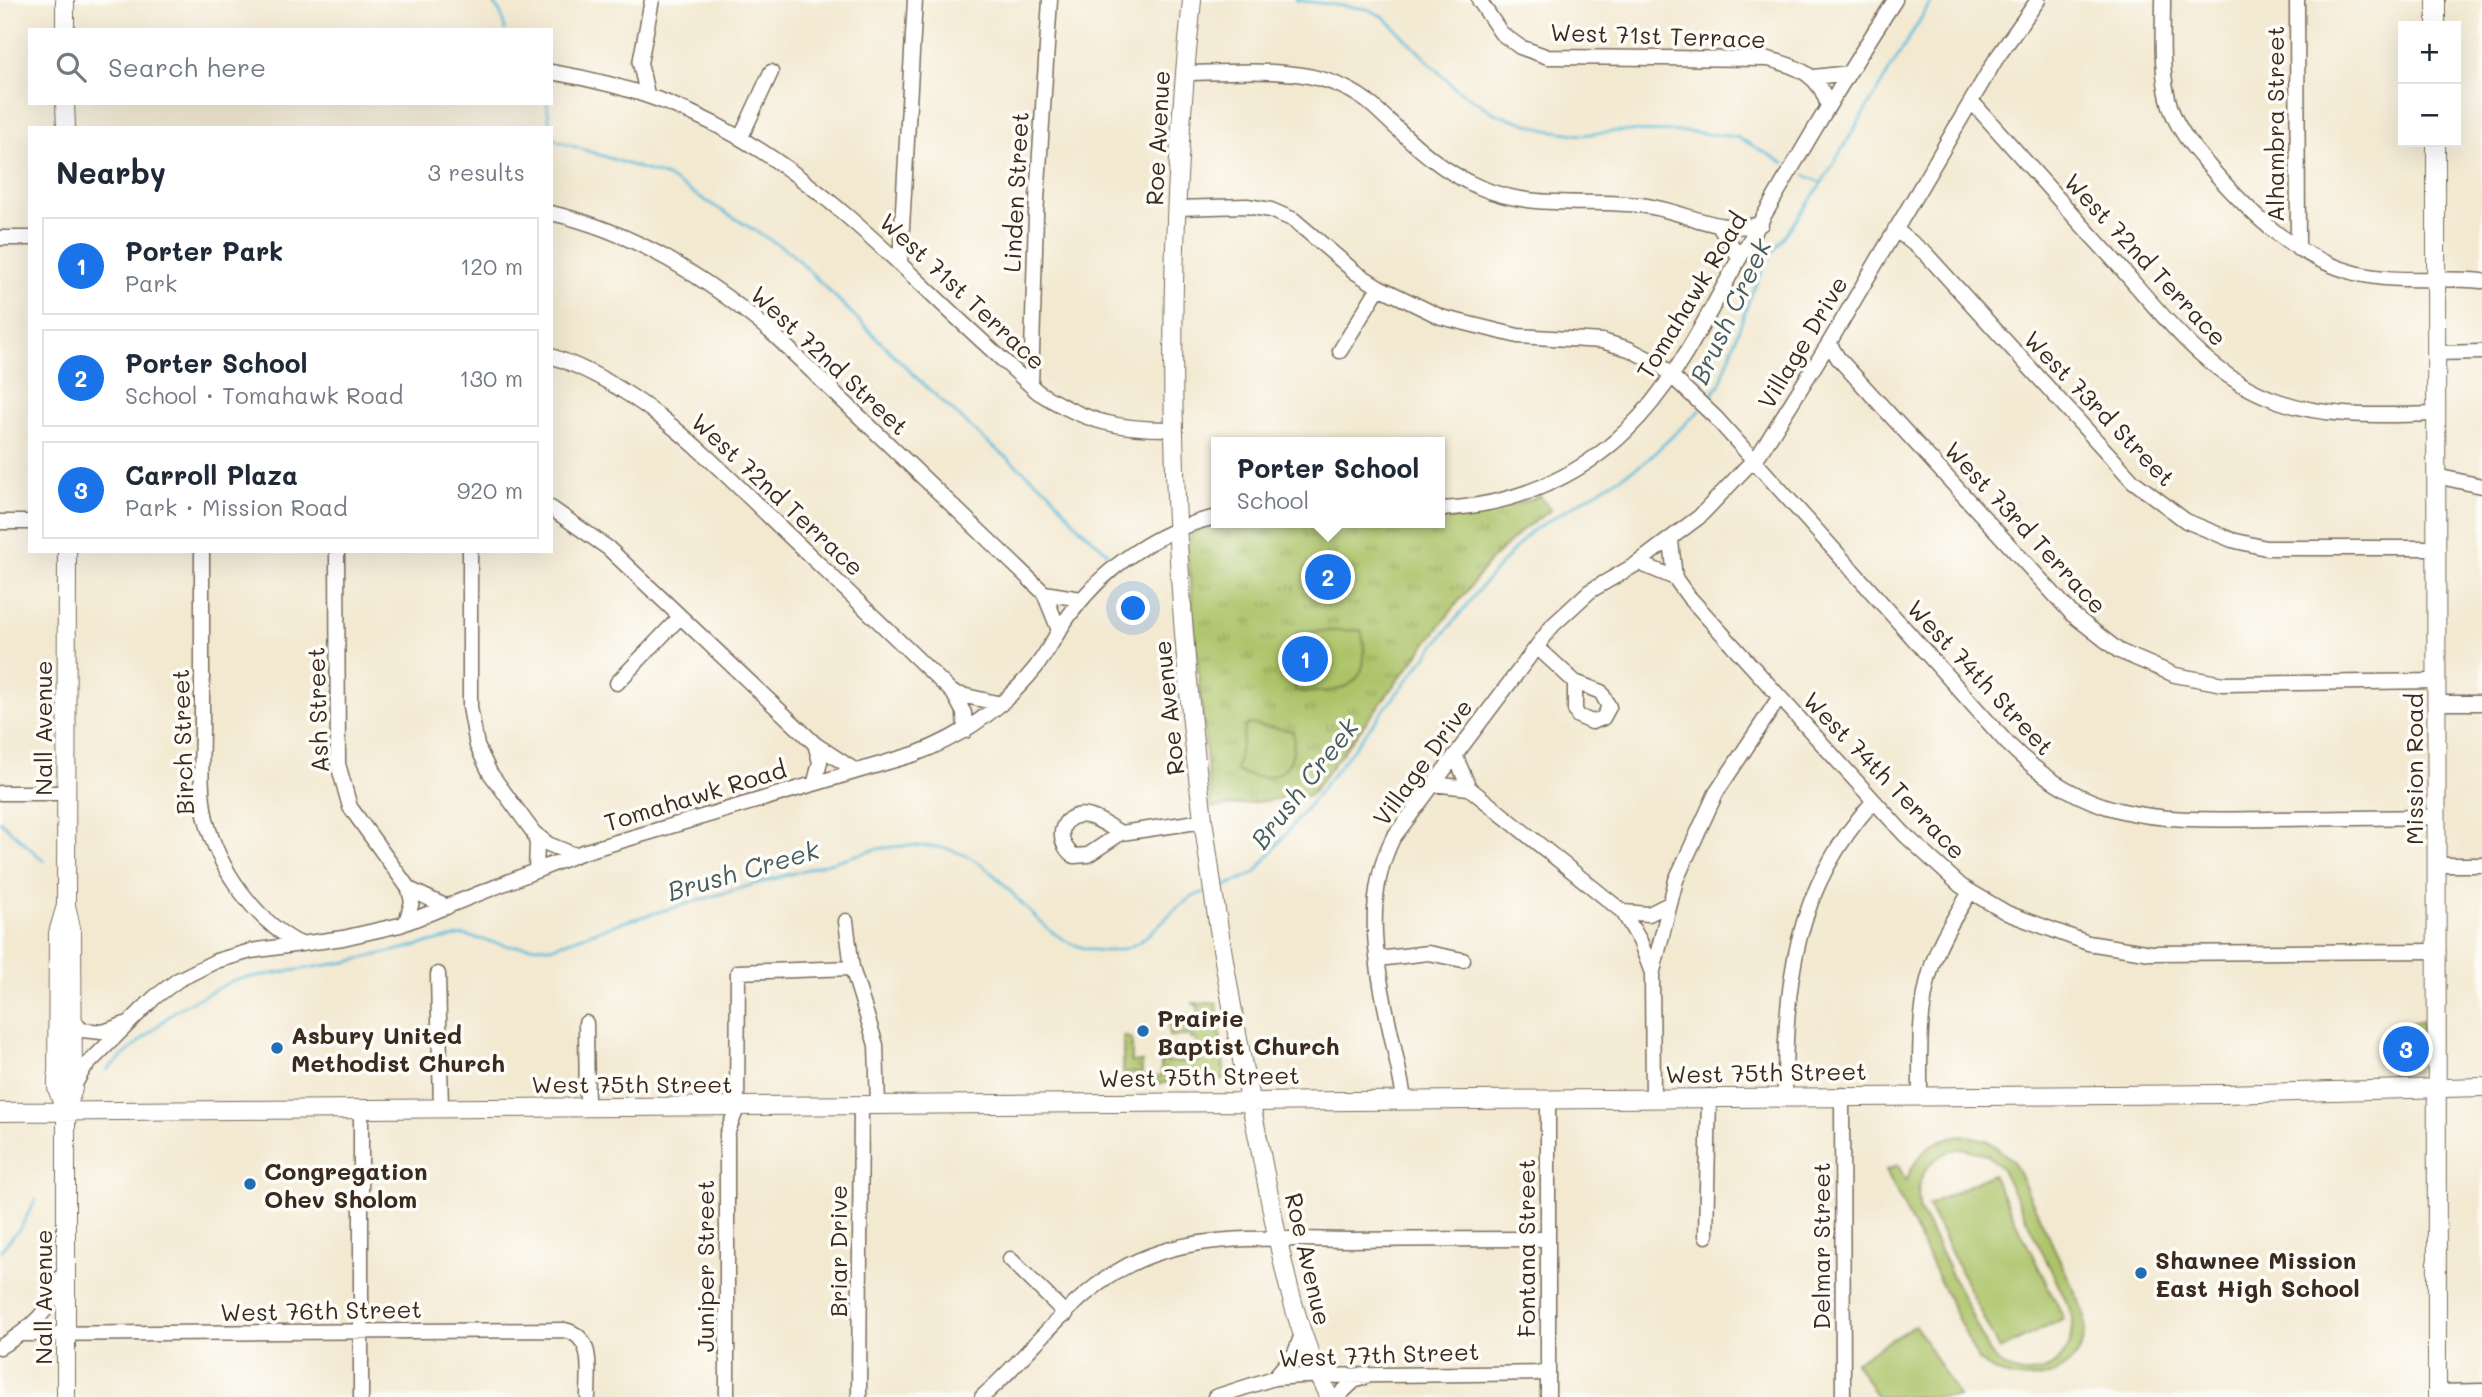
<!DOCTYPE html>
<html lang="en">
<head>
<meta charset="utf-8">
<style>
	body { margin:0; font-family:Mali,sans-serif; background:#f6f6f7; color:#1f2937 }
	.controls { position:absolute; right:21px; top:21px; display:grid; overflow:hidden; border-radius:0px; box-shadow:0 7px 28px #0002 }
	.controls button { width:63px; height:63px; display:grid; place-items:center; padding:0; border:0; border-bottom:2px solid #e0e1e3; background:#fff; color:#1f2937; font:35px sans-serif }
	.you { position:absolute; left:1134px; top:609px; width:24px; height:24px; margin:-18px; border:5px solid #fff; border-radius:50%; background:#1a73e8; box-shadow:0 0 0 10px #1a73e833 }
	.badge { display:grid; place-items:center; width:46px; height:46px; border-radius:50%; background:#1a73e8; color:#fff; font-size:23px; font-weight:700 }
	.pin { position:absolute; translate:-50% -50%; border:4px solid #fff; box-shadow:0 2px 7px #0006 }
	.popup { position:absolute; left:1211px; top:437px; width:234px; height:91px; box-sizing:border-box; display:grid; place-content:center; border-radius:0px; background:#fff; filter:drop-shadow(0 2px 5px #0005); font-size:23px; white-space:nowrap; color:#747a83 }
	.popup b { font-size:26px; color:#1f2937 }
	.popup::after { content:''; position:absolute; left:50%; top:100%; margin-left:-14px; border:14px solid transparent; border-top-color:#fff }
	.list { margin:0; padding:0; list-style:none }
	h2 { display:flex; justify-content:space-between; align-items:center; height:91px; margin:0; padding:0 28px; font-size:30px }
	h2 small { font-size:23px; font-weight:400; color:#747a83 }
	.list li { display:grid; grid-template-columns:46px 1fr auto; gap:21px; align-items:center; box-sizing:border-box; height:98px; margin:0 14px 14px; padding:0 14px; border:2px solid #e0e1e3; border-radius:0px }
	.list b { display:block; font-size:26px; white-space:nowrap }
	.list p { margin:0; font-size:23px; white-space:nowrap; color:#747a83 }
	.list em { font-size:23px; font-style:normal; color:#747a83 }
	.icon { flex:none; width:38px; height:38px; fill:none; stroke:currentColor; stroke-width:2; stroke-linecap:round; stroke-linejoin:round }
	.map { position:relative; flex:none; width:2482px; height:1397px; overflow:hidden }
	.search { position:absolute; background:#fff; box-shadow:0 7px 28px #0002; left:28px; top:28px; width:525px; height:77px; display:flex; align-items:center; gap:18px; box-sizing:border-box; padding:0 24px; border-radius:0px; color:#747a83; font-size:26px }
	.panel { position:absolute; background:#fff; box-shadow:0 7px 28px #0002; left:28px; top:126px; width:525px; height:427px; border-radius:0px }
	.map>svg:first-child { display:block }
</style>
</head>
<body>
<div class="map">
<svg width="2482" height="1397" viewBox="0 0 2482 1397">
	<defs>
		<pattern id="grass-dots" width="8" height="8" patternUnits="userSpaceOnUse" patternTransform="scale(1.75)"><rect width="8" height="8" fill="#acc368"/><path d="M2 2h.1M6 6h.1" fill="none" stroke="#8d9f55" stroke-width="1.8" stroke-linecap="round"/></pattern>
		<pattern id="park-tufts" width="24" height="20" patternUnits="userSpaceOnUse" patternTransform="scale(1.75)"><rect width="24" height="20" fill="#acc368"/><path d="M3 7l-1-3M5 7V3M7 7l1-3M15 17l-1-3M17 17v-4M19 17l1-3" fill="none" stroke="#8d9f55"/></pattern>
	</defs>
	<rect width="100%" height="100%" fill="#fdfcf7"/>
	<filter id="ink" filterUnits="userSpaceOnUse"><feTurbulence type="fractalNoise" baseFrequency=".0143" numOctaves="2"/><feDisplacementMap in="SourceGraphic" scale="14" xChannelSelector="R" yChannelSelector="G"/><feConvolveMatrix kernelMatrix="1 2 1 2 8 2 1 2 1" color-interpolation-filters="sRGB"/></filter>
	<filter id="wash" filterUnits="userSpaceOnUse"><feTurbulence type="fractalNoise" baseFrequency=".00686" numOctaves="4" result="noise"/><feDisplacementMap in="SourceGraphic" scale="28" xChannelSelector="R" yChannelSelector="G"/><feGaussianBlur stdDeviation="1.57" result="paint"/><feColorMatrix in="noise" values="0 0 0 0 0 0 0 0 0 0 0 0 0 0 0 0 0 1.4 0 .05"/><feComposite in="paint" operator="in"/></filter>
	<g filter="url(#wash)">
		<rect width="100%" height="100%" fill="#f3e9d1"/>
		<!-- grass -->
		<path fill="url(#grass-dots)" stroke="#747643" stroke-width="2" d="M 1192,1003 L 1217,1003 L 1225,1078 L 1214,1083 L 1125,1083 L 1123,1076 L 1161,1077 L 1161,1062 L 1196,1062 L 1196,1039 L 1191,1039 L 1191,1031 L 1198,1031 L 1198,1006 Z
			M 1123,1036 L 1132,1039 L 1132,1062 L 1142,1062 L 1142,1073 L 1123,1073 Z"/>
		<!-- park -->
		<path fill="url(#park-tufts)" stroke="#747643" stroke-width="2" d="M 1540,496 L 1551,510 L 1522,530 L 1489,562 L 1310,795 L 1211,808 L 1187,547 L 1192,533 L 1224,523 L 1440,523 L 1440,516 L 1505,508 Z
			M 1169,1014 L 1189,1014 L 1188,1036 L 1169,1036 Z
			M 2422,1021 L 2421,1064 L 2416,1072 L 2390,1077 L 2390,1043 L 2395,1025 Z"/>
		<!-- pitch -->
		<path fill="#acc368" stroke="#747643" stroke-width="2" fill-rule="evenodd" d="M 1361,630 C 1375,685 1344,696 1295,691 L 1295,636 L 1299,632 Z
			M 1249,724 L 1293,731 C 1298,773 1272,786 1236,771 L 1245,727 Z
			M 1962,1135 L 1987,1140 L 2013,1161 L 2084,1311 C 2095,1378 2021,1397 1978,1360 L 1886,1170 L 1898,1165 L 1906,1181 C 1916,1154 1934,1138 1962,1135 ZM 1964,1148 L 1989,1156 L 2002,1169 L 2070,1309 C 2087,1362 2024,1397 1990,1353 L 1920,1210 C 1912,1178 1931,1152 1964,1148 Z
			M 1992,1174 L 2064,1318 L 1999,1350 L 1928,1205 Z
			M 1915,1325 L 1959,1397 L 1877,1397 L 1855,1362 Z"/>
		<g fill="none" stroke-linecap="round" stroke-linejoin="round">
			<!-- stream -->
			<path stroke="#5cbbda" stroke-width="2.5" d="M 492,0 L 501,14 L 505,30
				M 1296,0 L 1367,9 L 1384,17 L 1455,88 L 1494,113 L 1547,130 L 1582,135 L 1618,131 L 1689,132 L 1737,137 L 1784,163
				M 547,103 L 550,128
				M 551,134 L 557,141 L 667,177 L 790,252 L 920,381 L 987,442 L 1049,491 L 1078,526 L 1109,554
				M 1805,175 L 1821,183
				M 1707,402 L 1720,384 L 1750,297 L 1766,262 L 1818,189 L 1932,0
				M 0,821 L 44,861
				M 1221,888 L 1255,873 L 1485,582 L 1530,532 L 1644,463 L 1700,410
				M 107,1070 L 176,1010 L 234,980 L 347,962 L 463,935 L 509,946 L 551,947 L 620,923 L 877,849 C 906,844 939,842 967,856 C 1018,881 1040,953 1110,951 C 1153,950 1165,902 1208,891
				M 0,1251 L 21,1227 L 36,1199"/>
		</g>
	</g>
	<g filter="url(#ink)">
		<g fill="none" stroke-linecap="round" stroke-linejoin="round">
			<!-- minor casing -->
			<g stroke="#7b6d5d" stroke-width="17">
				<path id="minor" d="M 1479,0 L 1501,33 L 1520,47 L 1548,57 L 1768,59 C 1797,66 1821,75 1828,107
					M 2163,0 C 2163,35 2160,72 2170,106 C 2178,132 2197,152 2214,172 C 2254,217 2295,257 2355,273 C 2397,284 2439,276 2482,281
					M 2297,0 L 2298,249
					M 551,72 C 723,100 812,180 933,295 C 967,328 1003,360 1038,392 C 1086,422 1119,430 1175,429
					M 1185,73 C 1249,73 1322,61 1374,107 C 1408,138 1435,168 1479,187 C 1534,211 1590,198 1647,206 C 1691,213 1715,234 1761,224
					M 1814,77 L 1849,73
					M 647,94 L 640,63 L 652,0
					M 1973,103 C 2019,154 2064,206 2111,257 C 2160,311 2206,377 2278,401 C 2330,419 2383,415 2436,414
					M 741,137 L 771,72
					M 1177,208 L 1247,206 L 1271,210 L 1294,220 L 1355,272 L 1379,287 L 1441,317 L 1518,336 L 1602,341 L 1629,349 L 1660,365 L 1716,418 L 2007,743 C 2091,826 2161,820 2270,819 C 2326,818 2381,818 2437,817
					M 551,213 C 635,232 705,277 770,331 L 1044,593 L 1059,630
					M 1720,228 L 1740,258
					M 1895,229 L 1926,254 L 2133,481 L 2186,521 L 2232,540 L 2266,548 L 2437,548
					M 0,238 L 30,238
					M 900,262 L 915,0
					M 1829,343 L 1838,358 L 2073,615 L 2119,651 L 2175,675 L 2223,684 L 2437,681
					M 1340,351 L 1379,287
					M 2436,353 L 2482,352
					M 551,356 C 645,388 710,460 780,527 C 838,582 895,637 953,693 L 964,713 L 965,731
					M 1031,386 L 1036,215 L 1050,0
					M 2436,476 L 2482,486
					M 551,508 L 608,548 L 815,744 L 856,771
					M 1440,509 C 1509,506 1576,480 1626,431 C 1675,384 1706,317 1739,259 C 1789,172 1840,84 1895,0
					M 0,522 L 30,522
					M 1671,541 L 1675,578 L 1688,596 L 1905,835 L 1961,886 L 2007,913 L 2088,943 L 2151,953 L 2438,951
					M 202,551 C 202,608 202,666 202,723 C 202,754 199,788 206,819 C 218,868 255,921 300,944
					M 337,551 L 338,764 L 350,807 L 409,889 L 412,902 L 406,922
					M 470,551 L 470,707 L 477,746 L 490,773 L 534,833 L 548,844 L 575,855
					M 1639,563 L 1675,578
					M 1044,593 L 1081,599
					M 1537,647 L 1575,682 L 1601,692 L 1609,707 L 1603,718 L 1592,722 L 1578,716 L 1575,710 L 1575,682
					M 617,683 L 680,617
					M 953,693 L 1001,704
					M 2437,703 L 2482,703
					M 1455,755 L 1469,788 L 1623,912 L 1640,941 L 1652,973
					M 815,782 L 820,762 L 815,744
					M 1432,784 L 1469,788
					M 0,793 L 67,793
					M 534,833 L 537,844 L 536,870
					M 1121,833 C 1111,828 1101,820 1091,817 C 1063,808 1051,839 1074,856 L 1088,855 L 1121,833 L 1204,821
					M 2437,865 L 2482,865
					M 409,889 L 447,907
					M 1623,912 L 1649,914 L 1669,904
					M 846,921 L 852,968 L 876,1045 L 878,1105
					M 1378,959 L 1428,953 L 1463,960
					M 438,974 L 441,1109
					M 73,1019 L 81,1030 L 103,1032 L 125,1024
					M 586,1023 L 587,1108
					M 73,1088 L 84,1068 L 155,997 L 178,980 L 216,961 L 251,951 L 343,938 L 400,925 L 583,852 L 915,754 C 963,736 1004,707 1036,667 C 1049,650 1058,630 1071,613 C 1106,566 1158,530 1216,517
					M 1842,1095 L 1843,1397
					M 1920,1095 C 1920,1044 1918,997 1938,949 C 1946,929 1959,911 1970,892
					M 1785,1096 C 1785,984 1793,890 1873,802
					M 1653,1097 L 1652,975 L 1676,880 L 1716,793 L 1779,698
					M 1404,1099 C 1391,1015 1352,919 1393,838 L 1553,625 L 1590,591 L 1635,565 L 1699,517 L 1760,453 L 1829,343 L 1996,59 L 2038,0
					M 1548,1099 L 1548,1397
					M 361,1110 L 361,1397
					M 1706,1236 L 1709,1096
					M 1010,1259 L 1066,1314
					M 23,1334 L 565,1330 C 595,1337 588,1371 588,1397
					M 0,1347 C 31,1329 53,1309 63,1274
					M 1274,1378 L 1295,1353 L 1301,1337
					M 2437,1392 L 2482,1391
					M 727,1397 L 727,1134 L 737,1108 L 738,972 L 852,968
					M 859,1397 L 861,1105
					M 982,1397 C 1028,1357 1065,1302 1118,1271 C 1188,1229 1273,1240 1351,1240 C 1417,1239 1482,1239 1548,1239
					M 1215,1397 L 1274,1378 L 1301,1376 L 1548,1373
					M 1337,1397 L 1354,1381 L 1368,1376"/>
			</g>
			<!-- major casing -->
			<g stroke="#7b6d5d" stroke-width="20">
				<path id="major" d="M 65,0 L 65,30
					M 1192,0 C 1152,373 1177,757 1255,1124 C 1275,1218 1285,1311 1329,1397
					M 2436,0 L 2436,26
					M 65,103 L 66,128
					M 2436,142 L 2437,1397
					M 65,909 L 58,933 L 57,1088 L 66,1112
					M 0,1112 L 2225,1094 L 2482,1087
					M 66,1397 L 66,1112 L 73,1088 L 72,933 L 66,905 L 67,551"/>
			</g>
			<!-- minor -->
			<use href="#minor" stroke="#fff" stroke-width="14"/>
			<!-- major -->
			<use href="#major" stroke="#fff" stroke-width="18"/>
		</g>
	</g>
	<!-- markers -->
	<g fill="#1f6fb2" stroke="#fdfcf7" stroke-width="2.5">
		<circle cx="1143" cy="1031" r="7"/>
		<circle cx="277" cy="1048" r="7"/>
		<circle cx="250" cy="1184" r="7"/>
		<circle cx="2141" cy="1273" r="7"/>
	</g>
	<g text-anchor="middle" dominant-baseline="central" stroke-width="7" stroke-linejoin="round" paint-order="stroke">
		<!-- street labels -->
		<g font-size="24" fill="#3b2a1e" stroke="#fdfcf7">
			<text transform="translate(1658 35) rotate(2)">West 71st Terrace</text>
			<text transform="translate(2274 124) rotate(-90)">Alhambra Street</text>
			<text transform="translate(1157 138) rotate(-87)">Roe Avenue</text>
			<text transform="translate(1015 192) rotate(-87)">Linden Street</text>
			<text transform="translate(2146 259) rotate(47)">West 72nd Terrace</text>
			<text transform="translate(963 291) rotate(43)">West 71st Terrace</text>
			<text transform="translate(1691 295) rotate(-59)">Tomahawk Road</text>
			<text transform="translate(1802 342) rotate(-59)">Village Drive</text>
			<text transform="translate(830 360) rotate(43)">West 72nd Street</text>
			<text transform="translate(2100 408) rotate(46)">West 73rd Street</text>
			<text transform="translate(778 494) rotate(43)">West 72nd Terrace</text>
			<text transform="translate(2026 527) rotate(47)">West 73rd Terrace</text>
			<text transform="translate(1981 677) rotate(47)">West 74th Street</text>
			<text transform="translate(1168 708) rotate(-96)">Roe Avenue</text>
			<text transform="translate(317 710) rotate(-92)">Ash Street</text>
			<text transform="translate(42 728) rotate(-90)">Nall Avenue</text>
			<text transform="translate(182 742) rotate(-92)">Birch Street</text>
			<text transform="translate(1422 762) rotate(-54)">Village Drive</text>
			<text transform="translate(2413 769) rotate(-90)">Mission Road</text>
			<text transform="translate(1885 775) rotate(46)">West 74th Terrace</text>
			<text transform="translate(695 795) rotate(-17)">Tomahawk Road</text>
			<text transform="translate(1766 1072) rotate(-1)">West 75th Street</text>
			<text transform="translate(1199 1076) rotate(-1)">West 75th Street</text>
			<text x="632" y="1083">West 75th Street</text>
			<text transform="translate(1820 1246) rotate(-90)">Delmar Street</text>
			<text transform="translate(1525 1248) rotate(-90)">Fontana Street</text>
			<text transform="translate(837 1251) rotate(-90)">Briar Drive</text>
			<text transform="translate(1309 1259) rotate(77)">Roe Avenue</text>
			<text transform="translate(704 1266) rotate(-90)">Juniper Street</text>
			<text transform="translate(42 1297) rotate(-90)">Nall Avenue</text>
			<text transform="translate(321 1310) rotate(-1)">West 76th Street</text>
			<text transform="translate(1379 1354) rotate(-2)">West 77th Street</text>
		</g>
		<!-- poi labels -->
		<g font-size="24" font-weight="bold" fill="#3b2a1e" stroke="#fdfcf7" text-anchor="start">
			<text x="1157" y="1017">Prairie<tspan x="1157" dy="28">Baptist Church</tspan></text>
			<text x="291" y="1034">Asbury United<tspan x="291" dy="28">Methodist Church</tspan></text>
			<text x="264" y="1170">Congregation<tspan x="264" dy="28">Ohev Sholom</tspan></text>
			<text x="2155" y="1259">Shawnee Mission<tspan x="2155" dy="28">East High School</tspan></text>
		</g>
		<!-- water labels -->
		<g font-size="26" font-style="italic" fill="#475d60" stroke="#fdfcf7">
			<text transform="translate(1730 311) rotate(-65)">Brush Creek</text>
			<text transform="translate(1304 783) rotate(-52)">Brush Creek</text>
			<text transform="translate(743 870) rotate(-16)">Brush Creek</text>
		</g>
	</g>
</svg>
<div class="controls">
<button>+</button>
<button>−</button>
</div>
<div class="you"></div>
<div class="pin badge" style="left:1305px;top:659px">1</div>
<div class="pin badge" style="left:1328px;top:577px">2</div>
<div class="popup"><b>Porter School</b>School</div>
<div class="pin badge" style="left:2406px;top:1049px">3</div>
<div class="search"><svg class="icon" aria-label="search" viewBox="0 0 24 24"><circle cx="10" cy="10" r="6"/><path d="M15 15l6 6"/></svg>Search here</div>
<section class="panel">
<h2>Nearby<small>3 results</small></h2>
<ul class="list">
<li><span class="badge">1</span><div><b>Porter Park</b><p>Park</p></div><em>120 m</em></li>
<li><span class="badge">2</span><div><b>Porter School</b><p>School · Tomahawk Road</p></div><em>130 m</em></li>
<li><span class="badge">3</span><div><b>Carroll Plaza</b><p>Park · Mission Road</p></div><em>920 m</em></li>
</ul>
</section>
</div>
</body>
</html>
